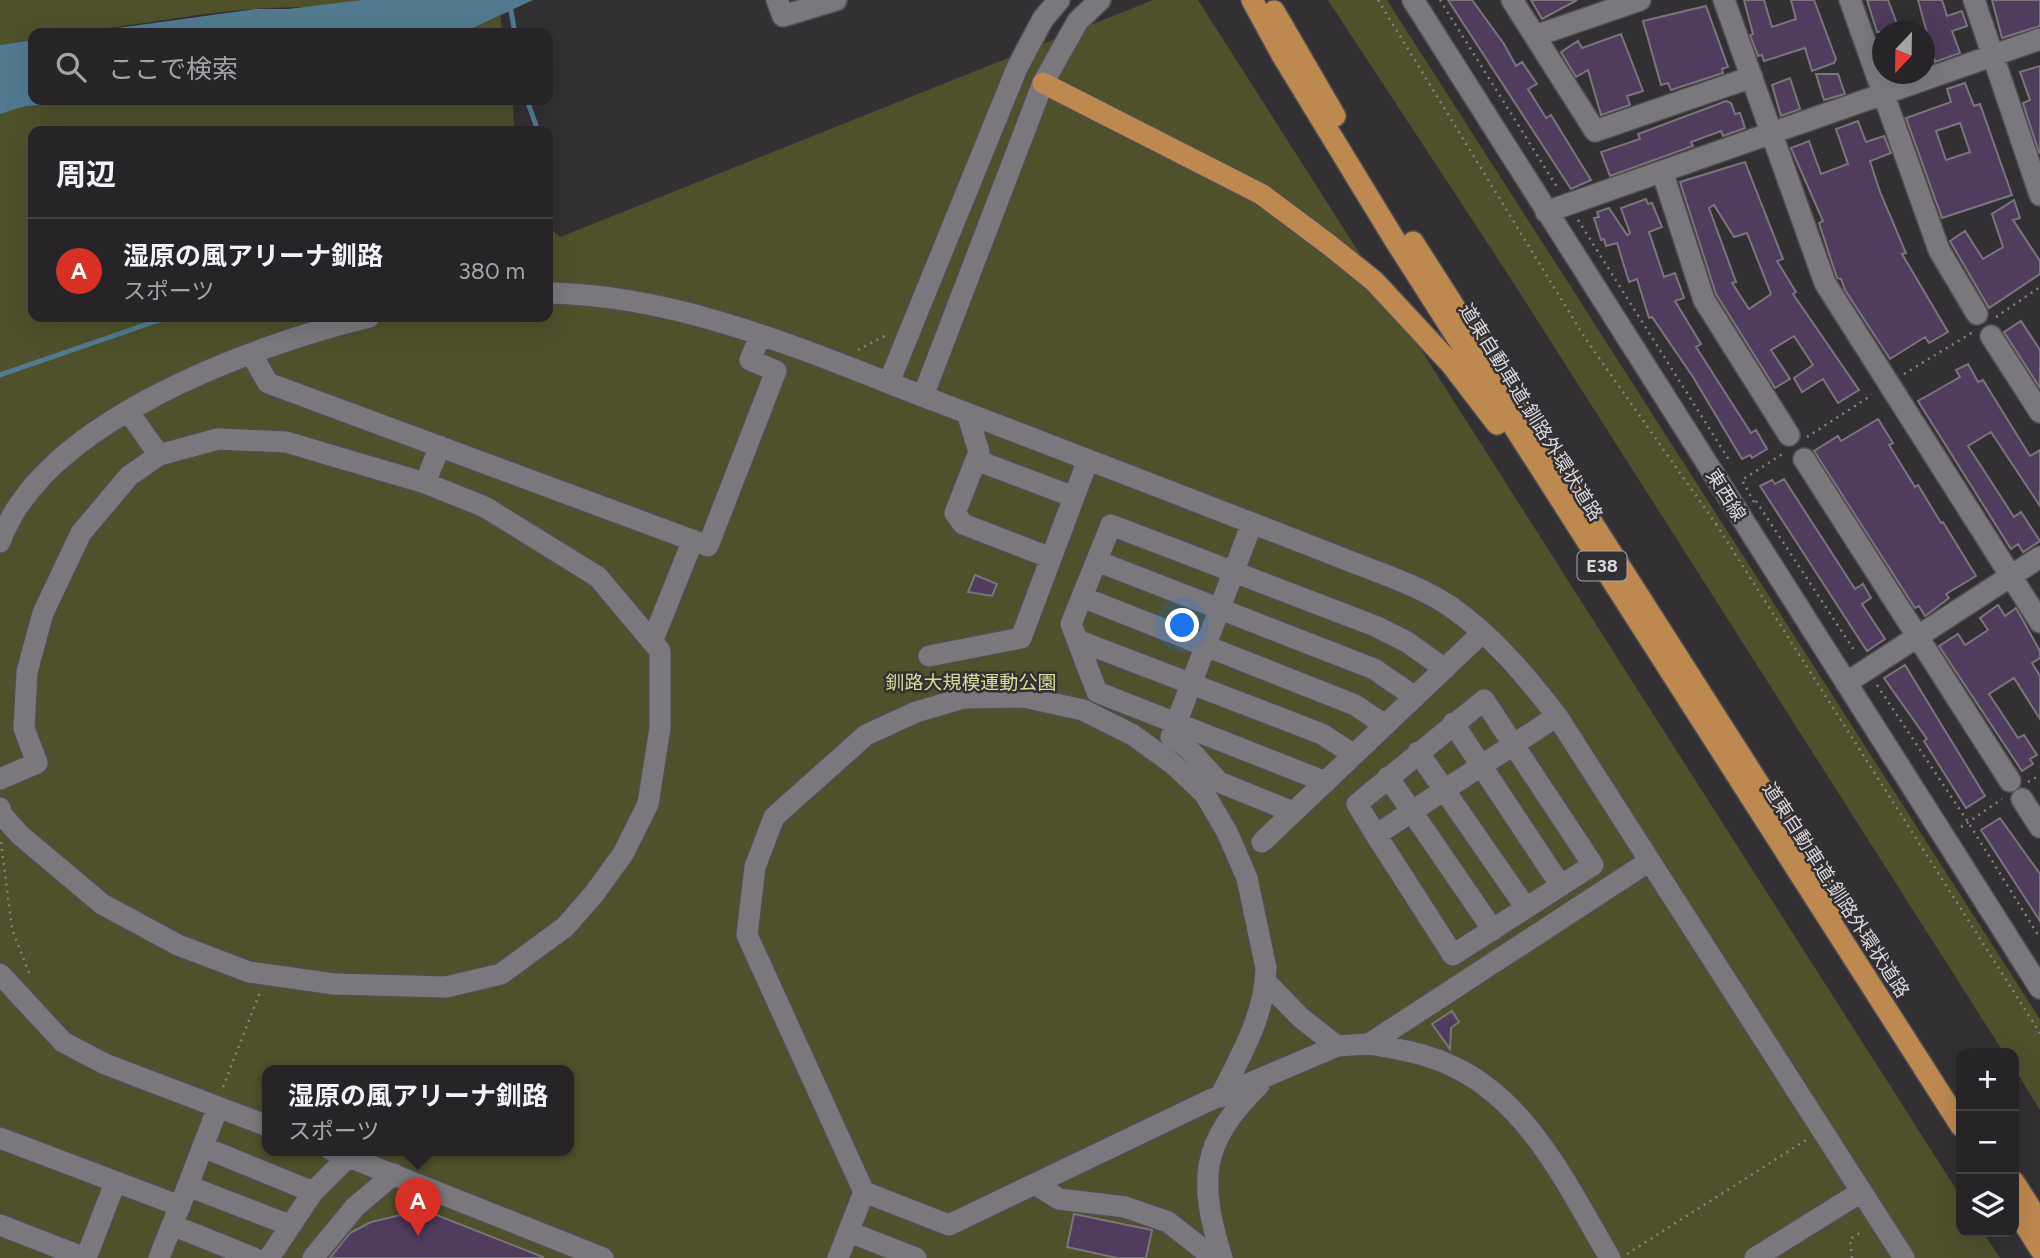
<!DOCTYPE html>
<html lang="ja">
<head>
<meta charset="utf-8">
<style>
	body { margin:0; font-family:Figtree,"Noto Sans JP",sans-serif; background:#323033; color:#f1f3f6 }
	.controls { position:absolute; right:21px; bottom:21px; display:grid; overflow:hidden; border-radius:14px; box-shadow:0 7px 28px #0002 }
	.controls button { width:63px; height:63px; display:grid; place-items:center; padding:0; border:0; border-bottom:2px solid #424144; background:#262427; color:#f1f3f6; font:35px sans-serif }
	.compass { position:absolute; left:1872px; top:21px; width:63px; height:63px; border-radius:50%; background:#262427; box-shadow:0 7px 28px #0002; rotate:202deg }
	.you { position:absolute; left:1183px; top:626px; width:24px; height:24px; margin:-18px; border:5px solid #fff; border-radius:50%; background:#1a73e8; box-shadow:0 0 0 10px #1a73e833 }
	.badge { display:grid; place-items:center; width:46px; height:46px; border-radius:50%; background:#d93025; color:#fff; font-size:23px; font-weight:700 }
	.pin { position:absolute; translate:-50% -58px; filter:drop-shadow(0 2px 4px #0008) }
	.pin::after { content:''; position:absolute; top:37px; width:24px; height:21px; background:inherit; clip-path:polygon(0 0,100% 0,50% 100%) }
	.popup { position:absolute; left:262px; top:1065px; width:312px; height:91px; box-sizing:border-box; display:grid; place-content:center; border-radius:14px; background:#262427; filter:drop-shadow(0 2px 5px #0005); font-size:23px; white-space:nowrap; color:#a4a4a7 }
	.popup b { font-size:26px; color:#f1f3f6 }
	.popup::after { content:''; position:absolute; left:50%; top:100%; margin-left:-14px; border:14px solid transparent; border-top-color:#262427 }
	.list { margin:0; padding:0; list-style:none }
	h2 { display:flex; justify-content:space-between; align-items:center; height:91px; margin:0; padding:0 28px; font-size:30px }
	h2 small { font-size:23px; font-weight:400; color:#a4a4a7 }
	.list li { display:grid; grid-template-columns:46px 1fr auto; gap:21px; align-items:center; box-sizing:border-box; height:105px; padding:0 28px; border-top:2px solid #424144 }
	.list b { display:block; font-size:26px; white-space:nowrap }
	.list p { margin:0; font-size:23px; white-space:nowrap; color:#a4a4a7 }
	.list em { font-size:23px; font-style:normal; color:#a4a4a7 }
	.icon { flex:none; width:38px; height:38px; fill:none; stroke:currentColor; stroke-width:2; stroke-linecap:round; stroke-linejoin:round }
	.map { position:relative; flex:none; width:2040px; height:1258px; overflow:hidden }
	.search { position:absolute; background:#262427; box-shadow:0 7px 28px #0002; left:28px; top:28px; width:525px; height:77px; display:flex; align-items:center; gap:18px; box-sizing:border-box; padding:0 24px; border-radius:14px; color:#a4a4a7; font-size:26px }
	.panel { position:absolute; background:#262427; box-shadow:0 7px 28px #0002; left:28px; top:126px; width:525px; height:196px; border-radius:14px }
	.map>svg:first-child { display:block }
</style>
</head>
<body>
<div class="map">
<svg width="2040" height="1258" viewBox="0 0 2040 1258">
	<rect width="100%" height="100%" fill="#333034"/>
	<!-- green -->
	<path fill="#4e512a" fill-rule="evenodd" d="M 0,0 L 362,0 C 327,9 291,6 256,9 C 181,14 109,33 33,33 L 33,40 L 0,45 Z
		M 1153,0 L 1198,0 L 1961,1197 L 1961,1232 L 1983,1232 L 2000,1258 L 0,1258 L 0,114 L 22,107 L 73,100 L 513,100 L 514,131 L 33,131 L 33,317 L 548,317 L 548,226 L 560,237 ZM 268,1070 L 568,1070 L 568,1150 L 268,1150 Z
		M 1328,0 L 1387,0 L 2040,1019 L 2040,1110 L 2014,1068 L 2014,1053 L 2004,1053 L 1511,279 Z
		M 500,15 L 503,33 L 462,33 Z"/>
	<!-- water -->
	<path fill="#517a91" d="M 362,0 L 533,0 L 462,33 L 81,33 L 256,9 L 288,9 Z
		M 33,40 L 33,100 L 73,100 L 22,107 L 0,114 L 0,45 Z"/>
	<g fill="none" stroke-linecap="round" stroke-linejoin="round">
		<!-- stream -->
		<path stroke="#517a91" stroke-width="5" d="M 509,0 L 515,33
			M 527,100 L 538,131
			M 548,153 L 548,157
			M 0,375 L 168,317"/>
	</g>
	<!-- building -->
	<path fill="#503c5c" stroke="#79767b" stroke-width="2" fill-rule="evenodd" d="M 1448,0 L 1472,0 L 1504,44 L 1516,66 L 1522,62 L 1537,84 L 1528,89 L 1546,118 L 1551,115 L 1591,180 L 1571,189 Z
		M 1531,0 L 1577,0 L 1542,19 Z
		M 1744,0 L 1764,0 L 1772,27 L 1796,19 L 1791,0 L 1814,0 L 1836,59 L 1834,63 L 1812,71 L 1805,48 L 1764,61 L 1762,55 L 1758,56 L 1750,35 L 1753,34 Z
		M 1867,0 L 1888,0 L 1900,32 L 1877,32 Z
		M 1918,0 L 1942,0 L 1947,16 L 1962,11 L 1967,26 L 1952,31 L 1960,53 L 1935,62 Z
		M 1992,0 L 2040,0 L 2040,26 L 2002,38 Z
		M 1706,6 L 1728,67 L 1722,69 L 1723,73 L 1671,90 L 1668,83 L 1661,85 L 1643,21 Z
		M 1621,34 L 1643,91 L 1627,96 L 1630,105 L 1601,115 L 1588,70 L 1576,77 L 1561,52 L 1578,41 L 1582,48 Z
		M 2040,66 L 2040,152 L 2039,153 L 2023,103 L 2030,100 L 2020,72 Z
		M 1816,74 L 1838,74 L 1845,94 L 1824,100 Z
		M 1790,78 L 1800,109 L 1781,116 L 1772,85 Z
		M 1965,83 L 1974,106 L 1980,104 L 2012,195 L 1942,218 L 1906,118 L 1951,102 L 1947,89 ZM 1960,123 L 1970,152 L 1946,160 L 1936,131 Z
		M 1726,101 L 1731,103 L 1735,114 L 1740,113 L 1745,128 L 1723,136 L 1721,131 L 1691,142 L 1693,146 L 1610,176 L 1601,152 L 1640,139 L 1638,134 Z
		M 1858,121 L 1866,142 L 1884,136 L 1891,153 L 1870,161 L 1880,192 L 1906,253 L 1902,254 L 1948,332 L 1929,343 L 1925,337 L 1890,359 L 1845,290 L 1841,279 L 1837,278 L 1819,223 L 1823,221 L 1791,148 L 1809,141 L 1821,174 L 1848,164 L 1836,129 Z
		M 1745,162 L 1783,259 L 1777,261 L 1796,292 L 1793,294 L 1859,390 L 1838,403 L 1823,379 L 1802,392 L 1794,378 L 1813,365 L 1794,336 L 1771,350 L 1790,379 L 1775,388 L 1716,294 L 1680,182 ZM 1714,205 L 1734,237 L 1747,233 L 1771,294 L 1749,309 L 1732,283 L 1736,282 L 1709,208 Z
		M 1646,199 L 1648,204 L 1652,203 L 1662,227 L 1649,232 L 1664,277 L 1675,273 L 1684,298 L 1675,301 L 1701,344 L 1696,347 L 1751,433 L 1756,430 L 1767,449 L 1752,458 L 1750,455 L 1742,459 L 1693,377 L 1652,317 L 1649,318 L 1637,279 L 1629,282 L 1617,243 L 1606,246 L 1604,239 L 1601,240 L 1594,218 L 1599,217 L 1597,212 L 1609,208 L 1627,235 L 1630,233 L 1621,208 Z
		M 2014,200 L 2020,218 L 2013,220 L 2040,261 L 2040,274 L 1989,308 L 1950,241 L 1965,231 L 1983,259 L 2003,247 L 1992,214 Z
		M 2021,321 L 2040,350 L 2040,388 L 2004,332 Z
		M 1968,364 L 1978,382 L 1983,380 L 2030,456 L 2040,450 L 2040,506 L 1991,432 L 1968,446 L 2014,517 L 2021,512 L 2040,541 L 2023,552 L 2018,544 L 2011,549 L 1918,401 L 1960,377 L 1956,370 Z
		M 1878,419 L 1893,443 L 1889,445 L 1915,487 L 1918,485 L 1941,523 L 1943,522 L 1976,576 L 1946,594 L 1949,598 L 1925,616 L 1919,606 L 1915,608 L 1814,451 L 1838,436 L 1841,441 Z
		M 1784,479 L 1855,589 L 1863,584 L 1871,598 L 1862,604 L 1885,639 L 1867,651 L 1760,486 L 1772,480 L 1775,484 Z
		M 975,575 L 997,584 L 992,596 L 968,592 Z
		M 1998,605 L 2005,616 L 2016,608 L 2040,651 L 2040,658 L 2032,663 L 2040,676 L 2040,719 L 2014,678 L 1989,694 L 2018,738 L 2024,735 L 2037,755 L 2030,759 L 2033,764 L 2022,771 L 1939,646 L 1958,634 L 1965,645 L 1988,630 L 1980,618 Z
		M 1905,665 L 1985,796 L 1966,808 L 1924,741 L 1927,739 L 1884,678 Z
		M 2000,818 L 2040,874 L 2040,921 L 1981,830 Z
		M 1452,1011 L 1459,1022 L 1451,1028 L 1450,1049 L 1432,1024 Z
		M 406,1203 L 543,1257 L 543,1258 L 330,1258 L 350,1233 L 371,1222 L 401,1215 Z
		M 1074,1214 L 1152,1230 L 1146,1258 L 1117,1258 L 1067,1247 Z"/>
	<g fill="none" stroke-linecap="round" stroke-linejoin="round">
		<!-- minor casing -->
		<g stroke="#504e51" stroke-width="24">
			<path id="minor" d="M 777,0 L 783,16 L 836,0
				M 1413,0 L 2040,988
				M 1512,0 L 1595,131 L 1752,77
				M 1724,0 L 1825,283 L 2040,622
				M 1850,0 L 1939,250 L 1977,314
				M 1974,0 L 2040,195
				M 1535,36 L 1640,0
				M 1663,174 L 1704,300 L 1789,435
				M 1546,212 L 2040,39
				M 548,293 C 684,295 812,354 938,402 C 1074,454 1211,507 1347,560 C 1382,574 1420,586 1451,607 C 1493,636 1526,676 1557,716 L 1904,1258
				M 1991,336 L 2040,412
				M 252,355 L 268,383 L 708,546 L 776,371 L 750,360 L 760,336
				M 889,382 L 1017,68 L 1043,19 L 1059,0
				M 923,396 L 1043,83 L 1078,21 L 1100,0
				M 128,411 L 159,455
				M 967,413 L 979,452 L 955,513 L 963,524 L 1051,558
				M 1804,459 L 2010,781
				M 976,460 L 1074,497
				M 425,483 L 440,446
				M 1252,523 L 1171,737 L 1188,748 L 1219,782 L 1293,812
				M 0,542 C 43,421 254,345 369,317
				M 1097,561 L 1374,669 L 1415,697
				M 1082,597 L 1355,705 L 1385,725
				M 1077,640 L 1322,734 L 1354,755
				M 652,642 L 693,540
				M 929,656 L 1021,638 L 1088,460
				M 1846,683 L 2040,557
				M 1453,723 L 1561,886
				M 1418,752 L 1526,908
				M 1388,777 L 1493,930
				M 0,779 L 37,763 L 24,728 L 27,672 L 43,613 L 81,533 L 129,476 L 159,455 L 218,439 L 286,442 L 425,483 L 485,507 L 598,577 L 660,651 L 660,728 L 648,804 L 623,854 L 594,894 L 565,927 L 501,974 L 446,987 L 334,984 L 249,972 L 178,945 L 102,904 L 20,835 L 2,815 L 0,808
				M 1326,782 L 1097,692 L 1071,624 L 1111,525 L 1375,626 L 1407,642 L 1445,669
				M 2022,799 L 2040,827
				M 1376,835 L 1357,804 L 1484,700 L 1593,865 L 1453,955 L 1376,835 L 1557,716
				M 1262,842 L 1482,633
				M 0,974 L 63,1042 L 105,1064 L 268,1126
				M 1266,982 L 1301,1018 L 1337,1046
				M 1369,1044 C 1398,1049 1425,1053 1452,1066 C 1529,1101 1569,1189 1610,1258
				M 1220,1097 C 1241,1055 1265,1015 1266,968 L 1247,878 L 1227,832 L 1204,793 L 1173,764 L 1133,735 L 1083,710 L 1024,697 L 964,698 L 916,712 L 866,735 L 774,817 L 755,867 L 747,935 L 864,1192 L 949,1225 L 1208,1101 L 1337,1046 L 1369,1044 L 1648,862
				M 0,1138 L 180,1206 L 218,1107
				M 203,1147 L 313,1192
				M 331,1150 L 603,1258
				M 1035,1184 L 1059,1199 L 1125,1207 L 1168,1222 L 1214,1258
				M 188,1186 L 289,1225
				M 180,1206 L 172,1225 L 254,1258
				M 0,1225 L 85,1258
				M 849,1232 L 916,1258
				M 86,1258 L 115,1183
				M 159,1258 L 172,1225
				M 269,1258 L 313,1192 L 348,1157
				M 313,1258 L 355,1207 L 394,1174
				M 838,1258 L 864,1192
				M 1222,1258 C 1198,1180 1200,1143 1259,1085
				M 1755,1258 L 1861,1192"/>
		</g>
		<!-- highway casing -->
		<g stroke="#504e51" stroke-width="24">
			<path id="highway" d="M 1252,0 L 1282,55 L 1396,242 L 1961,1126
				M 1274,11 L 1335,116
				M 1043,83 L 1261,194 L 1328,244 L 1374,281 L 1451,364 L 1497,424
				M 1413,242 L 1838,908
				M 2014,1182 L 2040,1223
				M 2017,1212 L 2040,1249"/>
		</g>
		<!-- path -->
		<path stroke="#848185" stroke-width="2.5" stroke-dasharray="2 5" stroke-linecap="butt" d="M 1378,0 L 1585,338 L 1716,524 L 1721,521
			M 1440,0 L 1557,187
			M 1578,220 L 1731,463
			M 1996,317 L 2040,287
			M 858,350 L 886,335
			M 1904,374 L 1973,332
			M 1807,437 L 1872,395
			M 1756,501 L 1856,653
			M 1754,502 L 1742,480 L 1784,453
			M 1716,524 L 2040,1033
			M 1877,685 L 1968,822 L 2040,938
			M 2028,782 L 2040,775
			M 1961,827 L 2002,799
			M 1,842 L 12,929 L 31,978
			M 223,1087 L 260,992
			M 1627,1254 L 1806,1140
			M 1852,1258 L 1850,1239 L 1863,1231"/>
		<!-- minor -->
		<use href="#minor" stroke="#7a787c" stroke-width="21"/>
		<!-- highway -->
		<use href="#highway" stroke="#bd894f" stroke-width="21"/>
	</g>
	<g text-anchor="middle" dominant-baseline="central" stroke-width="5" stroke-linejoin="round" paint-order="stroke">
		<!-- shield labels -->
		<rect fill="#333034" stroke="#a8a6a9" stroke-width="2" x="1577.5" y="551.5" width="49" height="29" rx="5"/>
		<g font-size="18" font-weight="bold" fill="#dad8db">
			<text x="1602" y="566">E38</text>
		</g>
		<!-- street labels -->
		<g font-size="19" fill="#dad8db" stroke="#333034">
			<text transform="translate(1531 412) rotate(58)">道東自動車道;釧路外環状道路</text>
			<text transform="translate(1726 495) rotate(58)">東西線</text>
			<text transform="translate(1836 890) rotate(57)">道東自動車道;釧路外環状道路</text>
		</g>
		<!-- park labels -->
		<g font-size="19" fill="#d7dc98" stroke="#333034">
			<text x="971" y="682">釧路大規模運動公園</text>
		</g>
	</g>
</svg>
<div class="controls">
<button>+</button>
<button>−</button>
<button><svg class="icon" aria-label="layers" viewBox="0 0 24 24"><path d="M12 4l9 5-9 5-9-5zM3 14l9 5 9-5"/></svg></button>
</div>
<svg class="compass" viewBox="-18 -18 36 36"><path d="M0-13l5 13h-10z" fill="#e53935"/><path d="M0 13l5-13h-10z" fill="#a4a4a7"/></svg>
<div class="you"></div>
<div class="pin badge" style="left:418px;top:1236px">A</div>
<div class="popup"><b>湿原の風アリーナ釧路</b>スポーツ</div>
<div class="search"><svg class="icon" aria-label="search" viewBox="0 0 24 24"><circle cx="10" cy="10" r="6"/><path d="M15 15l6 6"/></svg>ここで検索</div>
<section class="panel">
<h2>周辺<small></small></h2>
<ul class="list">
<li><span class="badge">A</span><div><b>湿原の風アリーナ釧路</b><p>スポーツ</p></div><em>380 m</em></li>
</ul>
</section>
</div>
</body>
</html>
